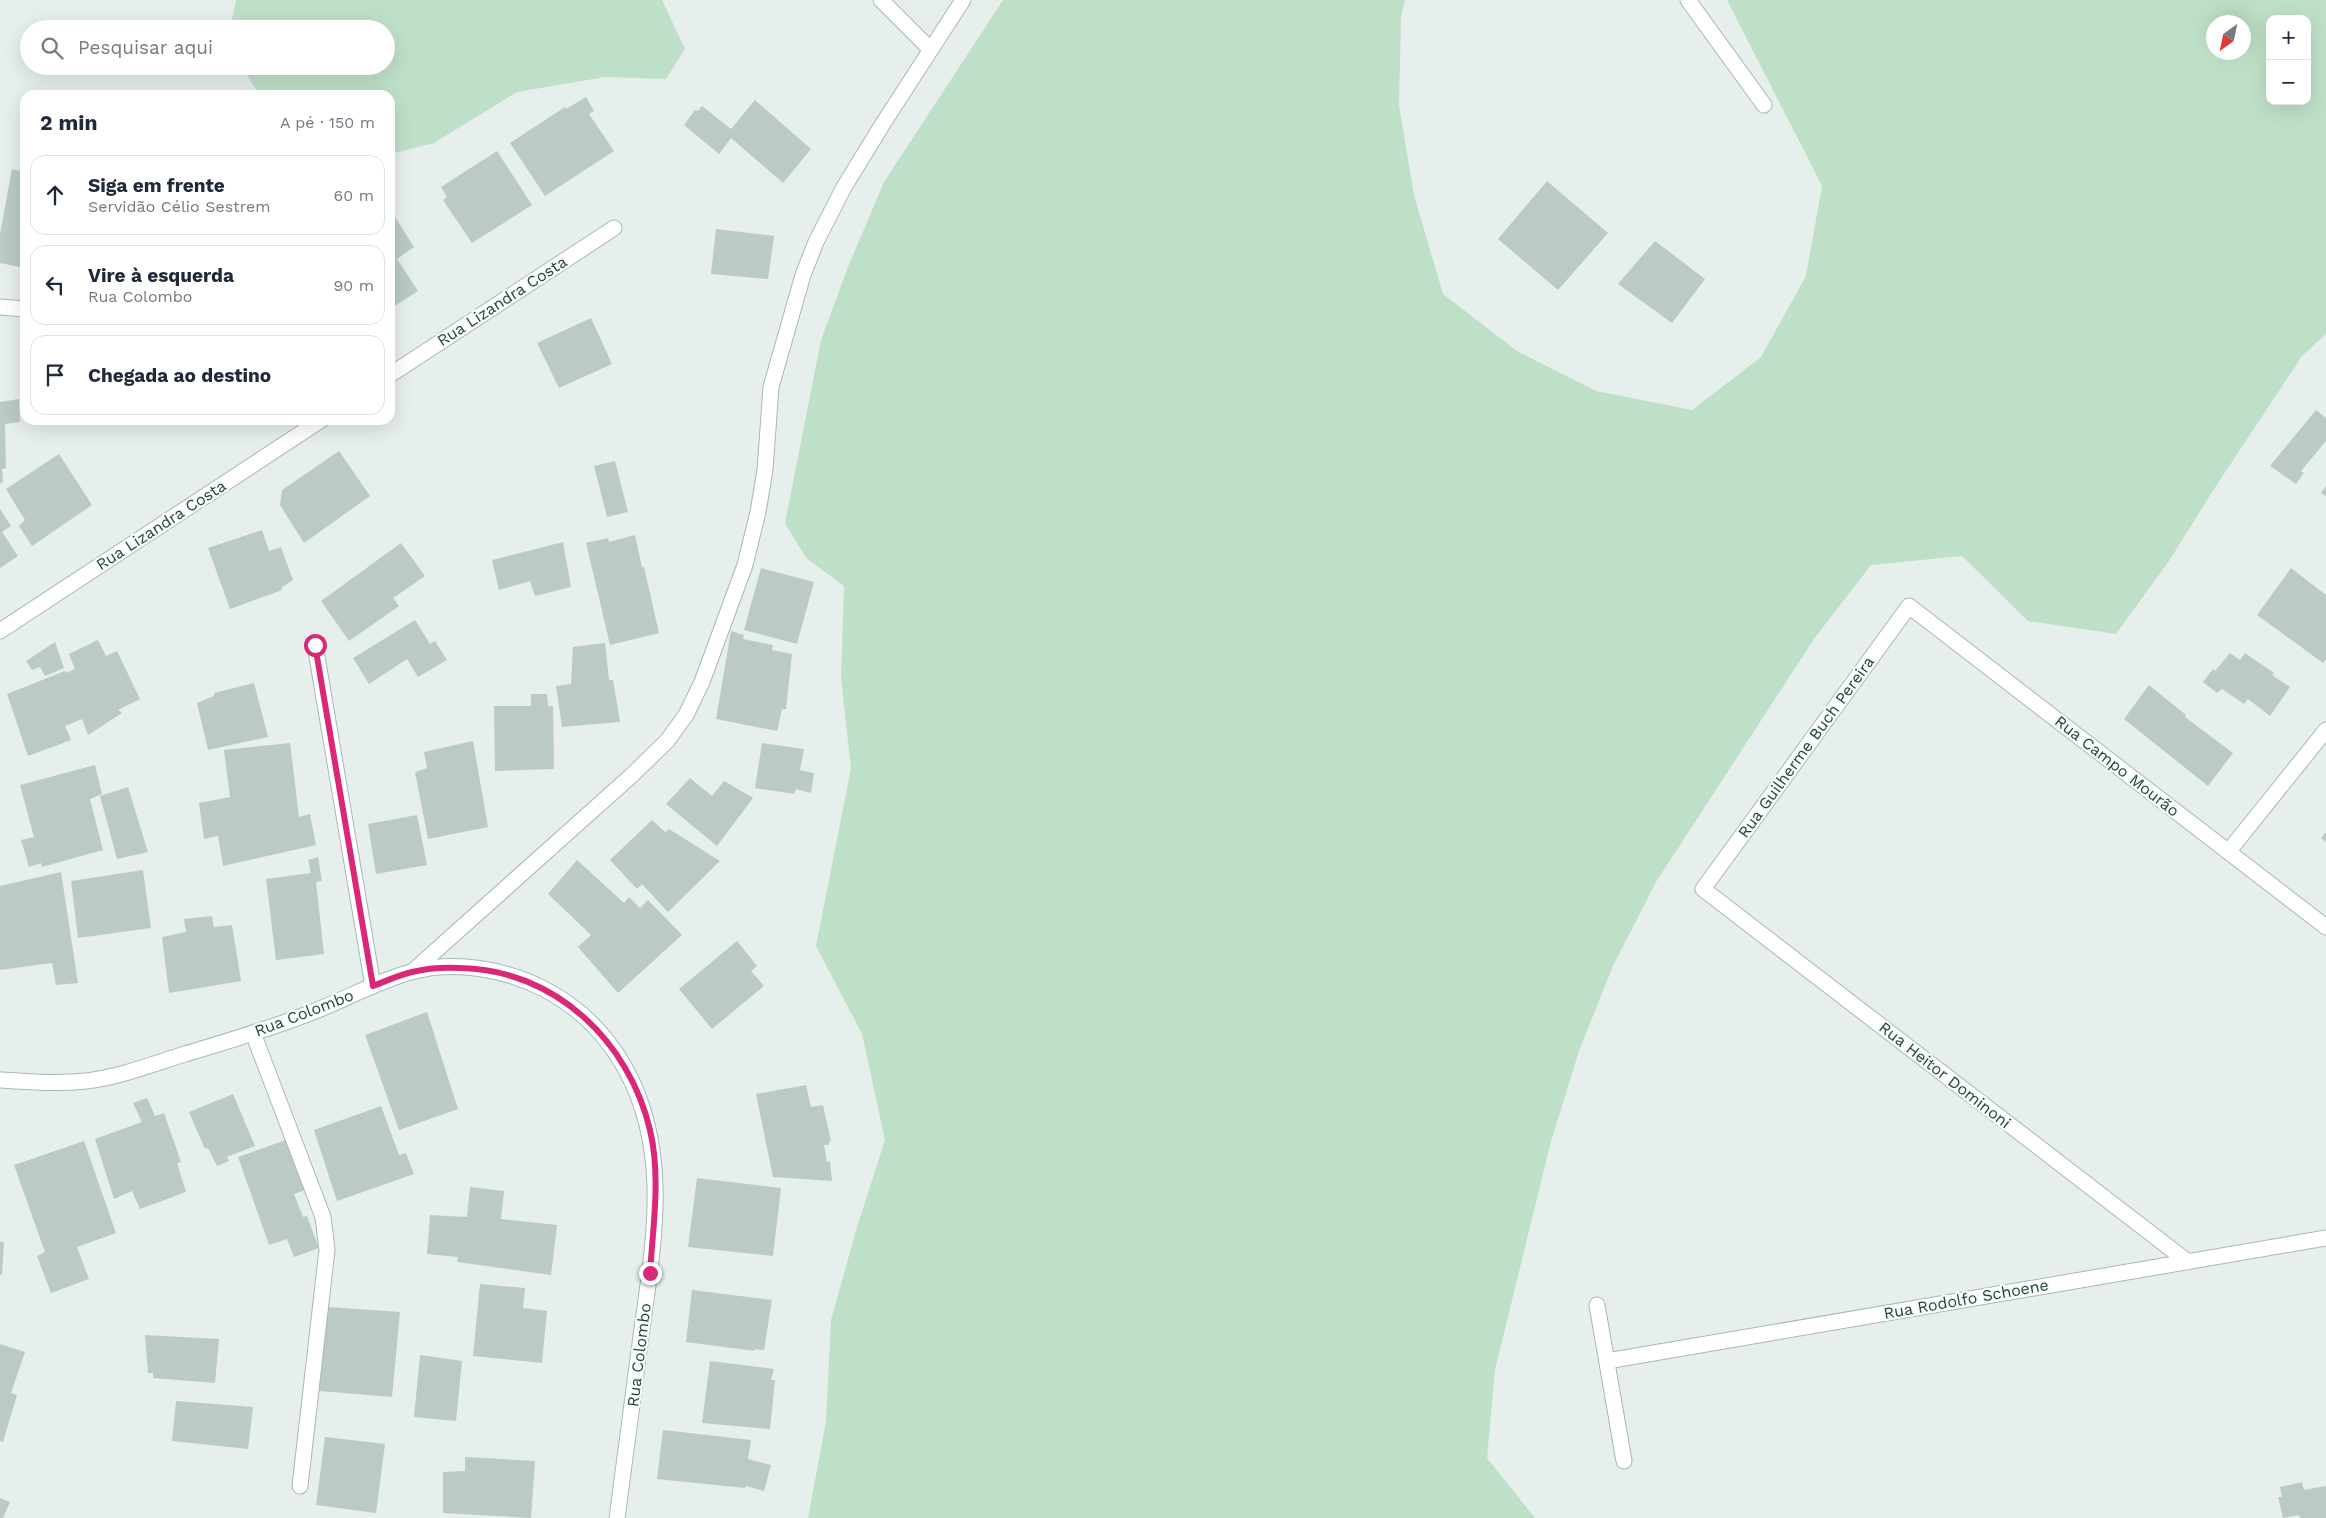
<!DOCTYPE html>
<html lang="pt">
<head>
<meta charset="utf-8">
<style>
	body { margin:0; font-family:"Work Sans",sans-serif; background:#f6f6f7; color:#1f2937 }
	.controls { position:absolute; right:15px; top:15px; display:grid; overflow:hidden; border-radius:10px; box-shadow:0 5px 20px #0002 }
	.controls button { width:45px; height:45px; display:grid; place-items:center; padding:0; border:0; border-bottom:1px solid #e0e1e3; background:#fff; color:#1f2937; font:25px sans-serif }
	.compass { position:absolute; left:2206px; top:15px; width:45px; height:45px; border-radius:50%; background:#fff; box-shadow:0 5px 20px #0002; rotate:213deg }
	.stop { position:absolute; width:15px; height:15px; margin:-11px; border:4px solid #db2777; border-radius:50%; background:#fff }
	.stop.end { background:#db2777; border-color:#fff; box-shadow:0 1px 5px #0008 }
	.list { margin:0; padding:0; list-style:none }
	h2 { display:flex; justify-content:space-between; align-items:center; height:65px; margin:0; padding:0 20px; font-size:21px }
	h2 small { font-size:16px; font-weight:400; color:#747a83 }
	.list li { display:grid; grid-template-columns:32px 1fr auto; gap:15px; align-items:center; box-sizing:border-box; height:80px; margin:0 10px 10px; padding:0 10px; border:1px solid #e0e1e3; border-radius:15px }
	.list b { display:block; font-size:19px; white-space:nowrap }
	.list p { margin:0; font-size:16px; white-space:nowrap; color:#747a83 }
	.list em { font-size:16px; font-style:normal; color:#747a83 }
	.icon { flex:none; width:28px; height:28px; fill:none; stroke:currentColor; stroke-width:2; stroke-linecap:round; stroke-linejoin:round }
	.map { position:relative; flex:none; width:2326px; height:1518px; overflow:hidden }
	.search { position:absolute; background:#fff; box-shadow:0 5px 20px #0002; left:20px; top:20px; width:375px; height:55px; display:flex; align-items:center; gap:12px; box-sizing:border-box; padding:0 18px; border-radius:28px; color:#747a83; font-size:19px }
	.panel { position:absolute; background:#fff; box-shadow:0 5px 20px #0002; left:20px; top:90px; width:375px; height:335px; border-radius:15px }
	.map>svg:first-child { display:block }
</style>
</head>
<body>
<div class="map">
<svg width="2326" height="1518" viewBox="0 0 2326 1518">
	<rect width="100%" height="100%" fill="#e6efeb"/>
	<!-- green -->
	<path fill="#bfe0c8" fill-rule="evenodd" d="M 236,0 L 662,0 L 685,49 L 666,79 L 605,77 L 517,92 L 434,143 L 390,154 L 390,95 L 259,95 L 242,66 L 386,66 L 386,29 L 230,29 Z
		M 1003,0 L 1405,0 L 1401,17 L 1399,105 L 1414,195 L 1443,294 L 1517,351 L 1596,391 L 1692,410 L 1761,357 L 1806,276 L 1822,186 L 1727,0 L 2326,0 L 2326,334 L 2302,356 L 2216,486 L 2169,561 L 2116,634 L 2028,621 L 1962,556 L 1871,565 L 1814,639 L 1656,882 L 1613,966 L 1579,1051 L 1550,1145 L 1495,1370 L 1487,1458 L 1535,1518 L 808,1518 L 826,1421 L 831,1320 L 857,1227 L 885,1140 L 862,1034 L 816,946 L 851,768 L 841,678 L 844,586 L 806,558 L 785,523 L 821,340 L 848,267 L 884,182 ZM 2270,19 L 2307,19 L 2307,101 L 2270,101 ZM 2214,22 L 2244,22 L 2244,52 L 2214,52 Z"/>
	<!-- building -->
	<path fill="#bbcac4" d="M 586,97 L 594,111 L 589,114 L 614,151 L 545,196 L 510,143 L 565,107 L 566,109 Z
		M 755,100 L 811,149 L 783,183 L 731,138 L 719,154 L 684,125 L 695,110 L 698,111 L 702,106 L 731,129 Z
		M 497,151 L 532,205 L 472,243 L 443,200 L 447,197 L 441,187 Z
		M 12,169 L 25,172 L 25,268 L 0,263 L 0,234 Z
		M 1547,181 L 1608,233 L 1558,290 L 1498,239 Z
		M 395,217 L 414,247 L 397,259 L 418,291 L 390,309 L 390,221 Z
		M 716,229 L 774,236 L 768,279 L 711,274 Z
		M 1655,241 L 1705,279 L 1672,323 L 1618,284 Z
		M 591,318 L 612,364 L 559,388 L 537,343 Z
		M 19,399 L 20,422 L 5,424 L 6,468 L 2,469 L 3,482 L 0,484 L 0,402 Z
		M 2316,410 L 2326,418 L 2326,441 L 2301,471 L 2304,473 L 2296,484 L 2270,466 Z
		M 339,451 L 370,496 L 304,543 L 280,505 L 282,490 Z
		M 59,454 L 92,505 L 32,546 L 19,526 L 25,520 L 6,489 Z
		M 615,461 L 628,512 L 607,517 L 594,466 Z
		M 2326,486 L 2326,496 L 2321,493 Z
		M 0,509 L 11,526 L 2,532 L 18,556 L 0,568 Z
		M 262,530 L 269,551 L 281,547 L 293,580 L 282,587 L 282,590 L 230,609 L 208,548 Z
		M 635,535 L 642,567 L 644,567 L 659,633 L 610,645 L 586,543 L 608,538 L 609,542 Z
		M 563,542 L 571,587 L 535,596 L 530,581 L 499,590 L 492,560 Z
		M 401,543 L 425,576 L 393,598 L 399,606 L 349,641 L 321,601 Z
		M 761,568 L 814,582 L 797,644 L 744,630 Z
		M 2291,568 L 2326,595 L 2326,659 L 2323,663 L 2257,615 Z
		M 415,620 L 430,644 L 435,641 L 447,660 L 418,677 L 407,659 L 369,684 L 353,658 Z
		M 731,631 L 744,635 L 743,639 L 773,645 L 772,650 L 792,654 L 786,709 L 782,709 L 777,731 L 716,719 Z
		M 98,640 L 106,656 L 117,651 L 140,699 L 118,710 L 122,713 L 88,735 L 82,719 L 65,726 L 71,740 L 28,756 L 7,694 L 65,671 L 66,673 L 75,669 L 69,654 Z
		M 55,642 L 64,668 L 45,676 L 40,667 L 32,670 L 26,661 Z
		M 605,643 L 609,680 L 613,680 L 620,722 L 562,727 L 556,686 L 571,684 L 573,647 Z
		M 2230,653 L 2240,660 L 2245,653 L 2274,673 L 2272,675 L 2290,687 L 2270,716 L 2248,699 L 2244,704 L 2222,689 L 2217,693 L 2203,682 L 2213,669 L 2215,671 Z
		M 254,683 L 268,737 L 208,750 L 197,703 L 214,696 L 214,693 Z
		M 2149,685 L 2186,715 L 2185,717 L 2233,753 L 2208,786 L 2124,719 Z
		M 531,694 L 547,694 L 548,706 L 553,706 L 554,769 L 495,771 L 494,706 L 531,706 Z
		M 473,741 L 488,827 L 428,839 L 415,772 L 427,768 L 424,752 Z
		M 290,743 L 299,817 L 310,814 L 316,845 L 223,866 L 218,836 L 204,839 L 199,803 L 230,797 L 224,750 Z
		M 762,743 L 804,749 L 800,770 L 814,773 L 811,793 L 796,789 L 794,794 L 755,788 Z
		M 95,765 L 102,794 L 90,799 L 103,850 L 42,867 L 41,863 L 29,867 L 21,840 L 34,837 L 20,785 Z
		M 690,778 L 712,796 L 724,781 L 753,798 L 717,846 L 666,804 Z
		M 128,787 L 148,852 L 117,859 L 100,796 Z
		M 417,815 L 427,865 L 376,874 L 368,824 Z
		M 652,820 L 665,832 L 669,829 L 720,861 L 668,912 L 642,884 L 637,889 L 610,860 Z
		M 2326,832 L 2326,842 L 2321,838 Z
		M 318,857 L 322,881 L 316,882 L 324,954 L 276,960 L 266,879 L 311,873 L 308,860 Z
		M 577,860 L 624,903 L 629,897 L 640,908 L 648,900 L 682,935 L 618,993 L 578,947 L 591,935 L 548,894 Z
		M 143,870 L 151,928 L 78,938 L 71,881 Z
		M 61,872 L 78,983 L 56,985 L 52,963 L 0,970 L 0,886 Z
		M 212,916 L 214,927 L 232,925 L 241,981 L 169,993 L 162,937 L 186,932 L 184,919 Z
		M 737,941 L 757,966 L 751,971 L 764,986 L 712,1029 L 679,989 Z
		M 427,1012 L 458,1109 L 399,1130 L 365,1035 Z
		M 806,1085 L 811,1107 L 823,1105 L 831,1141 L 829,1141 L 829,1145 L 824,1145 L 827,1162 L 830,1161 L 832,1181 L 773,1177 L 756,1094 Z
		M 233,1094 L 255,1146 L 227,1157 L 229,1161 L 217,1166 L 208,1148 L 205,1149 L 189,1112 Z
		M 147,1098 L 155,1116 L 164,1113 L 181,1162 L 177,1163 L 186,1192 L 140,1209 L 132,1191 L 114,1199 L 95,1139 L 142,1122 L 133,1103 Z
		M 381,1106 L 399,1155 L 406,1153 L 414,1174 L 337,1201 L 314,1130 Z
		M 286,1140 L 305,1190 L 294,1194 L 303,1217 L 307,1216 L 319,1248 L 294,1257 L 287,1239 L 269,1245 L 238,1157 Z
		M 84,1141 L 116,1233 L 77,1247 L 89,1279 L 51,1293 L 37,1256 L 45,1252 L 14,1165 Z
		M 697,1178 L 781,1188 L 773,1256 L 688,1247 Z
		M 470,1187 L 504,1191 L 501,1219 L 557,1225 L 551,1275 L 457,1262 L 458,1257 L 427,1254 L 430,1215 L 467,1217 Z
		M 0,1242 L 4,1242 L 2,1275 L 0,1275 Z
		M 480,1284 L 525,1288 L 523,1308 L 547,1311 L 542,1363 L 473,1356 Z
		M 692,1290 L 772,1300 L 764,1350 L 754,1349 L 755,1351 L 686,1342 Z
		M 328,1307 L 400,1312 L 392,1397 L 319,1391 Z
		M 145,1335 L 219,1339 L 215,1383 L 153,1378 L 153,1373 L 148,1373 Z
		M 0,1344 L 25,1352 L 11,1393 L 17,1395 L 3,1442 L 0,1441 Z
		M 420,1355 L 462,1361 L 456,1421 L 414,1417 Z
		M 710,1361 L 774,1369 L 771,1380 L 775,1380 L 770,1429 L 702,1423 Z
		M 176,1401 L 253,1407 L 248,1449 L 172,1441 Z
		M 663,1430 L 751,1440 L 748,1459 L 771,1465 L 764,1491 L 746,1486 L 745,1488 L 657,1479 Z
		M 325,1437 L 385,1444 L 376,1513 L 316,1505 Z
		M 465,1457 L 535,1461 L 531,1518 L 443,1513 L 443,1472 L 465,1471 Z
		M 2302,1482 L 2304,1490 L 2326,1486 L 2326,1518 L 2300,1518 L 2299,1515 L 2283,1518 L 2278,1497 L 2282,1497 L 2280,1487 Z
		M 0,1498 L 10,1502 L 3,1518 L 0,1518 Z"/>
	<g fill="none" stroke-linecap="round" stroke-linejoin="round">
		<!-- lane casing -->
		<g stroke="#a8b8b2" stroke-width="17">
			<path id="lane" d="M 881,0 L 930,49
				M 0,307 L 25,309
				M 315,645 L 373,986
				M 253,1033 L 323,1217 L 327,1250 L 300,1486"/>
		</g>
		<!-- street casing -->
		<g stroke="#a8b8b2" stroke-width="17">
			<path id="street" d="M 1688,0 L 1764,105
				M 390,375 L 614,228
				M 0,631 L 321,420
				M 2228,852 L 2326,730
				M 413,971 L 631,776 L 667,741 L 686,715 L 702,682 L 745,565 L 758,512 L 765,470 L 771,387 L 803,275 L 816,242 L 844,187 L 884,122 L 963,0
				M 2188,1262 L 1703,889 L 1909,606 L 2326,927
				M 1597,1305 L 1624,1461
				M 1607,1361 L 2326,1238"/>
		</g>
		<!-- secondary casing -->
		<g stroke="#a4bbb3" stroke-width="17">
			<path id="secondary" d="M 0,1080 C 29,1082 57,1084 86,1081 C 120,1077 153,1064 185,1054 C 225,1042 266,1030 305,1015 C 341,1002 374,982 411,972 C 455,960 505,969 544,989 C 579,1007 606,1034 625,1068 C 672,1152 653,1246 641,1336 C 633,1397 625,1457 617,1518"/>
		</g>
		<!-- lane -->
		<use href="#lane" stroke="#fff" stroke-width="15"/>
		<!-- street -->
		<use href="#street" stroke="#fff" stroke-width="15"/>
		<!-- secondary -->
		<use href="#secondary" stroke="#fff" stroke-width="15"/>
	</g>
	<g fill="none" stroke-linecap="round" stroke-linejoin="round">
		<!-- route -->
		<path stroke="#db2777" stroke-width="6" d="M 315,645 L 373,986 C 386,981 399,975 412,972 C 428,968 445,967 461,968 C 555,970 629,1041 650,1130 C 661,1176 653,1226 650,1273"/>
	</g>
	<g text-anchor="middle" dominant-baseline="central" stroke-width="4.5" stroke-linejoin="round" paint-order="stroke">
		<!-- street labels -->
		<g font-size="16" fill="#24423a" stroke="#f7fbf9">
			<text transform="translate(502 301) rotate(-33)">Rua Lizandra Costa</text>
			<text transform="translate(161 525) rotate(-33)">Rua Lizandra Costa</text>
			<text transform="translate(1806 747) rotate(-54)">Rua Guilherme Buch Pereira</text>
			<text transform="translate(2117 766) rotate(38)">Rua Campo Mourão</text>
			<text transform="translate(304 1013) rotate(-21)">Rua Colombo</text>
			<text transform="translate(1945 1075) rotate(38)">Rua Heitor Dominoni</text>
			<text transform="translate(1966 1299) rotate(-10)">Rua Rodolfo Schoene</text>
			<text transform="translate(639 1355) rotate(-83)">Rua Colombo</text>
		</g>
	</g>
</svg>
<div class="controls">
<button>+</button>
<button>−</button>
</div>
<svg class="compass" viewBox="-18 -18 36 36"><path d="M0-13l5 13h-10z" fill="#e53935"/><path d="M0 13l5-13h-10z" fill="#747a83"/></svg>
<div class="stop" style="left:315px;top:645px"></div>
<div class="stop end" style="left:650px;top:1273px"></div>
<div class="search"><svg class="icon" aria-label="search" viewBox="0 0 24 24"><circle cx="10" cy="10" r="6"/><path d="M15 15l6 6"/></svg>Pesquisar aqui</div>
<section class="panel">
<h2>2 min<small>A pé · 150 m</small></h2>
<ul class="list">
<li><svg class="icon" aria-label="ahead" viewBox="0 0 24 24"><path d="M12 20V5M6 11l6-6 6 6"/></svg><div><b>Siga em frente</b><p>Servidão Célio Sestrem</p></div><em>60 m</em></li>
<li><svg class="icon" aria-label="left" viewBox="0 0 24 24"><path d="M17 20v-9H6M10 6l-5 5 5 5"/></svg><div><b>Vire à esquerda</b><p>Rua Colombo</p></div><em>90 m</em></li>
<li><svg class="icon" aria-label="arrive" viewBox="0 0 24 24"><path d="M6 21V4h12l-3 4 3 4H6"/></svg><div><b>Chegada ao destino</b></div></li>
</ul>
</section>
</div>
</body>
</html>
